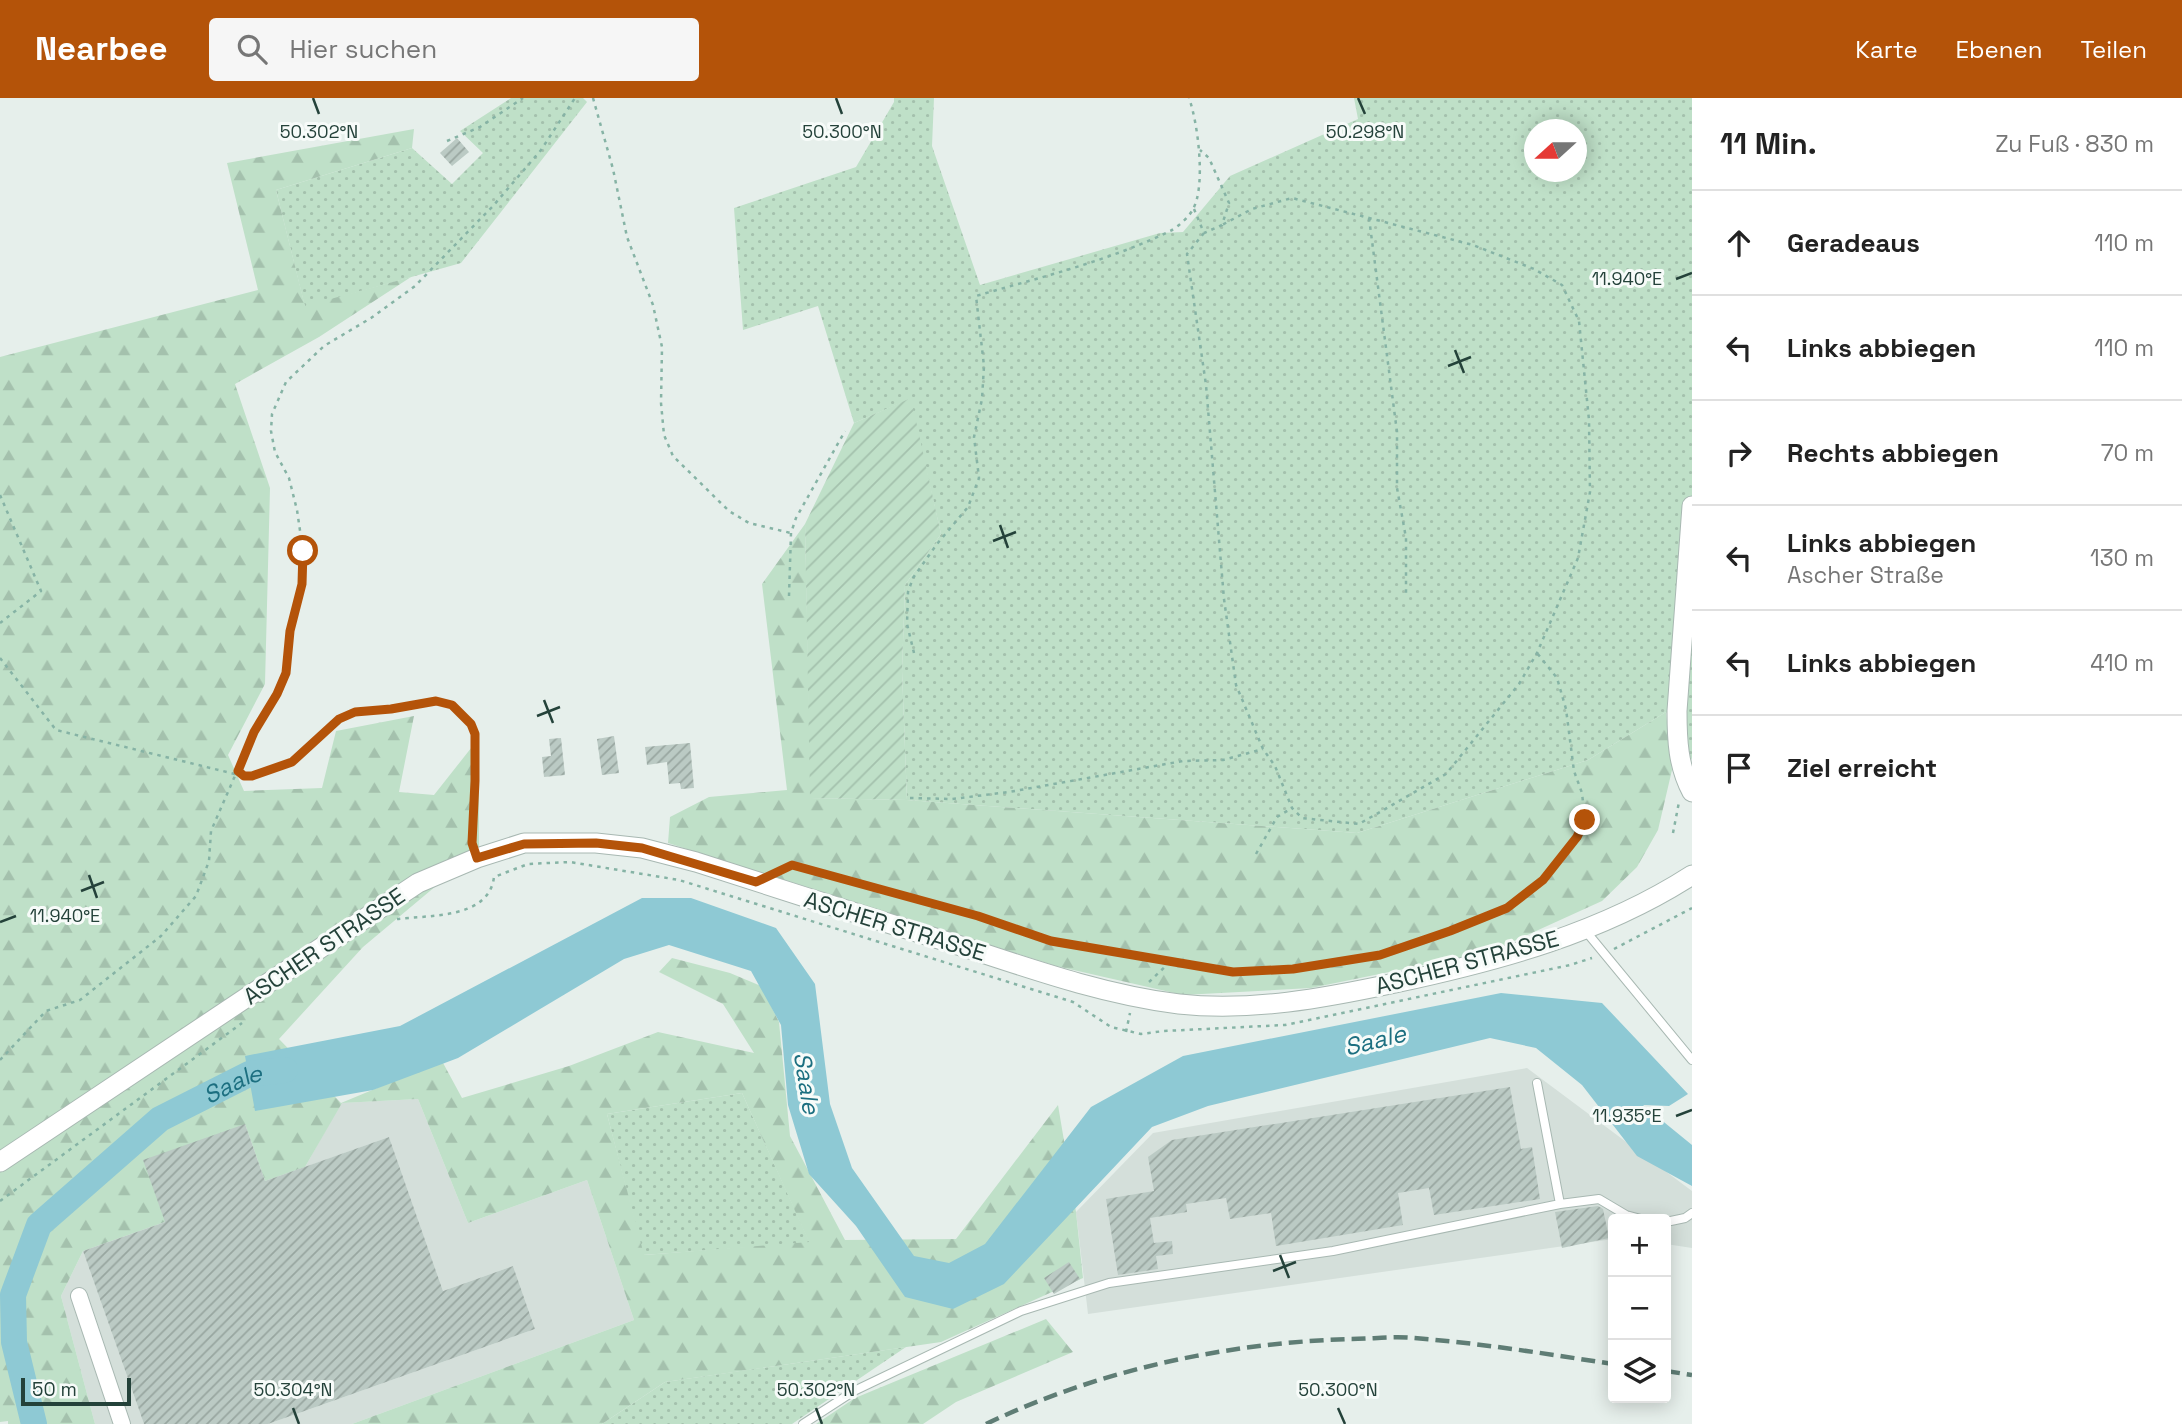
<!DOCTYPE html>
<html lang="de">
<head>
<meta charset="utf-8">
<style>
	body { margin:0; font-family:"Space Grotesk",sans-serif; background:#f6f6f6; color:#222 }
	.controls { position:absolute; right:21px; bottom:21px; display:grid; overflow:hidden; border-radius:7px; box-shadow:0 4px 18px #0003 }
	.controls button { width:63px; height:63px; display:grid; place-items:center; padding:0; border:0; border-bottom:2px solid #e0e0e0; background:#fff; color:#222; font:35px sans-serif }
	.compass { position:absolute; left:1524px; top:21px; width:63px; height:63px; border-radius:50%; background:#fff; box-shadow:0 4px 18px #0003; rotate:249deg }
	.scale { position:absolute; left:21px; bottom:18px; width:110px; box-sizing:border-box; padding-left:7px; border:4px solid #24423a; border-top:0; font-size:19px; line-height:24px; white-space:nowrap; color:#24423a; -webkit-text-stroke:5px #f7fbf9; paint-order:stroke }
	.stop { position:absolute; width:21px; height:21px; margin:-16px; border:5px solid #b45309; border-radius:50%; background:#fff }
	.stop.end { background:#b45309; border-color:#fff; box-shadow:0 2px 7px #0008 }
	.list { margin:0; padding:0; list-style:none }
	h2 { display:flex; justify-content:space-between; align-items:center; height:91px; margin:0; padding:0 28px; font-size:30px }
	h2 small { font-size:23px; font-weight:400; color:#767676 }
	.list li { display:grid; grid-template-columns:46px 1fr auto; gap:21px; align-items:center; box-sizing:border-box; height:105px; padding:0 28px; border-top:2px solid #e0e0e0 }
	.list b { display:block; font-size:26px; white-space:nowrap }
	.list p { margin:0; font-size:23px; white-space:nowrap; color:#767676 }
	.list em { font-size:23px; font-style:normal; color:#767676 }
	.icon { flex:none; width:38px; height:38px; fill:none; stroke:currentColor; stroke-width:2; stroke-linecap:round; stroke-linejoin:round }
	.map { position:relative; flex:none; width:1692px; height:1326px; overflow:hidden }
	header { display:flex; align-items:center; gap:42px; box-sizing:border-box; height:98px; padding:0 35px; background:#b45309; color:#fff }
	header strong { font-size:33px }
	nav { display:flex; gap:38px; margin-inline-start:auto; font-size:24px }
	.search { width:490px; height:63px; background:#f6f6f6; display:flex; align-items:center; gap:18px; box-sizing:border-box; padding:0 24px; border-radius:7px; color:#767676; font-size:26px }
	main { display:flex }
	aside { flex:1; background:#fff }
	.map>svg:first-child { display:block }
</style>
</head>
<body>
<header>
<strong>Nearbee</strong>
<div class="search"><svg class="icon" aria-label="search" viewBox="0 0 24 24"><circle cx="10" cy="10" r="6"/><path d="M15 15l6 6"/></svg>Hier suchen</div>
<nav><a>Karte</a><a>Ebenen</a><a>Teilen</a></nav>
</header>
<main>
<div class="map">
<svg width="1692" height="1326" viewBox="0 0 1692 1326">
	<defs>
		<pattern id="grass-dots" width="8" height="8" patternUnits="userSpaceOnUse" patternTransform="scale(1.75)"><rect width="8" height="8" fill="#bfe0c8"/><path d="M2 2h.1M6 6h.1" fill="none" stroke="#a4c1ad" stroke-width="1.8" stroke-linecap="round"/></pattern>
		<pattern id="forest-firs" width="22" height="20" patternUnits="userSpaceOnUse" patternTransform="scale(1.75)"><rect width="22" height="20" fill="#bfe0c8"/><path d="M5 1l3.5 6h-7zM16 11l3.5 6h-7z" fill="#a4c1ad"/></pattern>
		<pattern id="garden-furrows" width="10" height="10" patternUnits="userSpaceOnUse" patternTransform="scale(1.75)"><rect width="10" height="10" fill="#bfe0c8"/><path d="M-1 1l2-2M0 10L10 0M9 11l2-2" fill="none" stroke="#a4c1ad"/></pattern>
		<pattern id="building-hatch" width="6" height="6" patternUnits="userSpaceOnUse" patternTransform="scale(1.75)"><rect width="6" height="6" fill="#bbcac4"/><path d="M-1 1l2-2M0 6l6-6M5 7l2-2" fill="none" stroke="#98a6a0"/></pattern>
	</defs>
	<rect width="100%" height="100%" fill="#e6efeb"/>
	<!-- built -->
	<path fill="#d4dfda" d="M 1527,970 L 1692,1093 L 1692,1150 L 1666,1146 L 1666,1121 L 1613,1121 L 1613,1141 L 1088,1216 L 1076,1114 L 1153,1035 Z
		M 418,1001 L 468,1125 L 587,1082 L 634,1222 L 352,1326 L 268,1326 L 535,1231 L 513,1168 L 443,1193 L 389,1039 L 305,1069 L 341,1005 Z
		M 83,1153 L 144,1326 L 95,1326 L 61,1198 Z"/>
	<!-- grass -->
	<path fill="url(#grass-dots)" fill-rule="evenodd" d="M 511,0 L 583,0 L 587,4 L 461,165 L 305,209 L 276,92 L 412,50 L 452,86 L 483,55 L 460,33 Z
		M 894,0 L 934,0 L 932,48 L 980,187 L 1160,135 L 1183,134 L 1230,78 L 1358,21 L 1354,0 L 1692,0 L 1692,662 L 1666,614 L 1588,662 L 1357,735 L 907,702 L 902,573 L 905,487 L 941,436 L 910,301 L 854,325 L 818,208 L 743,232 L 734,110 L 856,69 L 894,4 ZM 1534,32 L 1576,32 L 1576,74 L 1534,74 Z
		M 742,995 L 810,1145 L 643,1157 L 607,1016 Z
		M 906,1249 L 792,1326 L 602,1326 L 665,1284 Z"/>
	<!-- forest -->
	<path fill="url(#forest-firs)" fill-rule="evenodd" d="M 414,31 L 412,50 L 276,92 L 305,208 L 411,179 L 319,239 L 235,286 L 270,390 L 265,586 L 228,657 L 244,693 L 322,690 L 336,633 L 414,618 L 399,694 L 434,697 L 479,640 L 479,752 L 363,849 L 279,941 L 341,1005 L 442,963 L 462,1000 L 569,968 L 658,934 L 754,955 L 723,906 L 659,874 L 672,860 L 730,875 L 761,888 L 779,924 L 790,1038 L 845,1142 L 956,1141 L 1058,1007 L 1076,1114 L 1083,1180 L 941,1244 L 665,1284 L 602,1326 L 352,1326 L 634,1222 L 587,1082 L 468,1125 L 418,1001 L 342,1005 L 305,1069 L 265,1083 L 245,1026 L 165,1124 L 83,1153 L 61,1198 L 95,1326 L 8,1326 L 8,1323 L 0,1324 L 0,259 L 258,192 L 227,65 ZM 742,995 L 809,1144 L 644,1157 L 607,1016 Z
		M 805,426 L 811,700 L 907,702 L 1357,735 L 1588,662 L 1666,614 L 1672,672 L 1658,732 L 1637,769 L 1602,803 L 1492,853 L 1311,890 L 1183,897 L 1056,868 L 668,745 L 670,719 L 709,699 L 787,692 L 762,486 Z
		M 1046,1221 L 1073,1254 L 956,1304 L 923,1326 L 816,1326 L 855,1300 Z"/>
	<!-- garden -->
	<path fill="url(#garden-furrows)" d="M 911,300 L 941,436 L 905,487 L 902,573 L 907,702 L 810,700 L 805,426 L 854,325 Z"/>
	<!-- water -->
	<path fill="#8ec9d4" d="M 642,800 L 691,800 L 776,830 L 815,886 L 830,1006 L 852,1070 L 914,1158 L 949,1165 L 985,1146 L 1091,1009 L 1183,958 L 1501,895 L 1602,905 L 1688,996 L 1669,1008 L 1643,1007 L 1692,1047 L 1692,1088 L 1637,1058 L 1582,987 L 1536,950 L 1490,940 L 1208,1008 L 1152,1029 L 1004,1186 L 953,1211 L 905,1199 L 856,1128 L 809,1076 L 788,1007 L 781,927 L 751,873 L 669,847 L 624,861 L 458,960 L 373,992 L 255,1013 L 245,958 L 400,928 Z"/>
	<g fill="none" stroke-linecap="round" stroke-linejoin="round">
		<!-- river -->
		<path stroke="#8ec9d4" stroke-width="26" id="s1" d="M 34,1326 L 14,1244 L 13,1197 L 39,1127 L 160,1021 L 249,976 L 285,972"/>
	</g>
	<!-- building -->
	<path fill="url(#building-hatch)" d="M 457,40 L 469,54 L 452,68 L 440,55 Z
		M 614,638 L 619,675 L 602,677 L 597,641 Z
		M 561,640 L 565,677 L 544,679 L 542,659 L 551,658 L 549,641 Z
		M 690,645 L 694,690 L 681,691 L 680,685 L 669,686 L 667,664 L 647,667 L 645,649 Z
		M 1510,989 L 1521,1051 L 1532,1049 L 1540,1101 L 1434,1117 L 1429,1090 L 1398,1095 L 1403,1127 L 1276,1148 L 1271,1115 L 1230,1121 L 1226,1100 L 1186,1106 L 1187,1114 L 1150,1120 L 1154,1145 L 1172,1143 L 1173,1156 L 1156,1158 L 1158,1171 L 1118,1177 L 1106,1101 L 1154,1093 L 1148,1059 L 1172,1042 Z
		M 245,1026 L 265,1083 L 389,1039 L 443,1193 L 513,1168 L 535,1231 L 268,1326 L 144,1326 L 83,1153 L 165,1124 L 143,1062 Z
		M 1598,1108 L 1603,1111 L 1609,1140 L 1562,1150 L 1555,1114 Z
		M 1069,1164 L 1080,1181 L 1054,1196 L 1044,1180 Z"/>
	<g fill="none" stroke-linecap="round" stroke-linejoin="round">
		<!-- service casing -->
		<g stroke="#a8b8b2" stroke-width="10">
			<path id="service" d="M 1584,831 L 1692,962
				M 1560,1106 L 1599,1101 L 1626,1117 L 1641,1121
				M 1666,1124 L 1685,1120 L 1692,1115
				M 803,1326 L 854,1293 L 1021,1213 L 1109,1185 L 1333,1153 L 1560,1106 L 1537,985"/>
		</g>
		<!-- minor casing -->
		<g stroke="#a8b8b2" stroke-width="18">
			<path id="minor" d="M 79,1198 L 122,1326"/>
		</g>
		<!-- tertiary casing -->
		<g stroke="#a8b8b2" stroke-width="21">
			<path id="tertiary" d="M 1692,408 L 1677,613 C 1677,642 1678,668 1692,694
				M 0,1064 L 418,785 L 477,760 L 524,745 L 596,745 L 642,750 L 696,764 C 785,793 875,821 964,849 C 1034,872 1106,897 1179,906 C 1251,914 1325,900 1395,885 C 1498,863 1602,835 1692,777"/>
		</g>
		<!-- path -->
		<path stroke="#86b3a5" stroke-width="2.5" stroke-dasharray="3.5 5" stroke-linecap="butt" d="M 593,0 L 613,71 L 627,139 L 653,207 L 662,249 L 661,305 L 664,337 L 673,358 L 729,413 L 749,425 L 791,435
			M 447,43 L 480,29 L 523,0
			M 1194,111 L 1204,135 L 1222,127 L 1229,105 L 1209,60 L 1200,52
			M 1369,120 L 1397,334 L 1397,390 L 1406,440 L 1406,495
			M 1204,135 L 1187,156 L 1206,287 L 1224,501 L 1236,587 L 1263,651 L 1275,668 L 1292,710 L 1302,720 L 1359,726 L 1446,676 L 1519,586 L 1537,555 L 1578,460 L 1590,394 L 1589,322 L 1579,223 L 1562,187 L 1534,171 L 1473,147 L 1292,100 L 1252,111 L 1222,127
			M 0,397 L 41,493 L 0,525
			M 789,498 L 791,435 L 796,420 L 845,333
			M 914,555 L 907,526 L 908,494 L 913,480 L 937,446 L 968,409 L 979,380 L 974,339 L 982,301 L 984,268 L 976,198 C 1041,179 1109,163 1170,133 C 1177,130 1190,118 1193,111 C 1206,88 1198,25 1189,0
			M 0,560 L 56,632 L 243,678
			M 238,673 L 244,678 L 252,678 L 292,664 L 339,621 L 355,614 L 391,611 L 436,603 L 451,607 L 471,626 L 475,636 L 476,683 L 472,745
			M 910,700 L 952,701 L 1009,694 L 1183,663 L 1223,662 L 1263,651
			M 1673,735 L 1679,704
			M 1256,756 L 1277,719 L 1292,710
			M 778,773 L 792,767 L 978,819 L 1051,843 L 1233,874 L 1293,871 L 1380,857 L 1450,833 L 1507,810 L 1543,782 L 1577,739 L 1585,722 L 1582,695 L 1574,673 L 1566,611 L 1557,580 L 1537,555
			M 397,821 C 430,817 489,821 494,779 L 528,766 L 570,764 L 679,782 L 1073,904 L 1111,929 L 1141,936 L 1164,933 L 1285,927 L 1570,867 L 1592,860
			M 1614,851 L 1692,810
			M 1149,884 L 1172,862
			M 1126,934 L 1130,915
			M 0,962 L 46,913 L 80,902 L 161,838 L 196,798 L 209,763 L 211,733 L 254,634 L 277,596 L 286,575 L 291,533 L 302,486 L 303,453 L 297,412 L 289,380 L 275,354 L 271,333 L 272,316 L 286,284 L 324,248 L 371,220 L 415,188 L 493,108 L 541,52 L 575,0
			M 0,1103 L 242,925"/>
		<!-- service -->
		<use href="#service" stroke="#fff" stroke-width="8"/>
		<!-- minor -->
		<use href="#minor" stroke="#fff" stroke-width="16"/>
		<!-- tertiary -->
		<use href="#tertiary" stroke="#fff" stroke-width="19"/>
		<!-- rail -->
		<path stroke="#5f7d75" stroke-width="4.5" stroke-dasharray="14 7" stroke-linecap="butt" d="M 1666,1273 L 1692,1277
			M 986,1326 C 1099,1272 1225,1245 1350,1241 C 1371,1241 1393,1238 1413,1240 C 1480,1245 1547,1256 1613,1266"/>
	</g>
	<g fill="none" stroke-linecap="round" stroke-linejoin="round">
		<!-- route -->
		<path stroke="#b45309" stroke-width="9" d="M 303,453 L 302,486 L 290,533 L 286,575 L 277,596 L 254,634 L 238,673 L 244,678 L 252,678 L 292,664 L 339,621 L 355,614 L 391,611 L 436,603 L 452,607 L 471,626 L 475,636 L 475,683 L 472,745 L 477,760 L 524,746 L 596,745 L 642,750 L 756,784 L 792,767 L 978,818 L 1051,843 L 1233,874 L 1293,871 L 1380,857 L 1450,833 L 1507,810 L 1543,782 L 1577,739 L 1585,722"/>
	</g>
	<!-- ticks -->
	<path fill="none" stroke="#24423a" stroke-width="2.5" d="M 313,0 L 319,16M 836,0 L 842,16M 1358,0 L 1365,16M 1676,181 L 1692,175M 1455,252 L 1464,275M 1448,268 L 1471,259M 1000,427 L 1008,450M 993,443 L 1016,434M 544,602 L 553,625M 537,618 L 560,609M 89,777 L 97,800M 81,793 L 104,784M 0,824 L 16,818M 1676,1018 L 1692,1012M 1280,1157 L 1289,1180M 1273,1173 L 1296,1164M 293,1310 L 299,1326M 816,1310 L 822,1326M 1338,1310 L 1345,1326"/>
	<g text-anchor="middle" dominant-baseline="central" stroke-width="6" stroke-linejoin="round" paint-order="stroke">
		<!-- street labels -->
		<g font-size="23" fill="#24423a" stroke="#f7fbf9">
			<text transform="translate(895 828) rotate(17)">ASCHER STRASSE</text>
			<text transform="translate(324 848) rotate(-34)">ASCHER STRASSE</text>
			<text transform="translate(1467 864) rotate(-15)">ASCHER STRASSE</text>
		</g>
		<!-- water labels -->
		<g font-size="24" font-style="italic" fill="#1c6f80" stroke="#f7fbf9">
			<text transform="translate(1375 942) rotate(-14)">Saale</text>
			<text transform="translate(807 985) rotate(81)">Saale</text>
			<text stroke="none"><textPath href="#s1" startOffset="448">Saale</textPath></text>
		</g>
	</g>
	<g font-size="18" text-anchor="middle" fill="#24423a" stroke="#f7fbf9" stroke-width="6" stroke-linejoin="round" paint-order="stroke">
		<text x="319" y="40">50.302°N</text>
		<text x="842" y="40">50.300°N</text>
		<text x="1365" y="40">50.298°N</text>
		<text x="1627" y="187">11.940°E</text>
		<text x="65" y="824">11.940°E</text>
		<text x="1627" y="1024">11.935°E</text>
		<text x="293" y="1298">50.304°N</text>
		<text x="816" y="1298">50.302°N</text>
		<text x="1338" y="1298">50.300°N</text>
	</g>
</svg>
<div class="controls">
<button>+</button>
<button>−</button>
<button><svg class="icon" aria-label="layers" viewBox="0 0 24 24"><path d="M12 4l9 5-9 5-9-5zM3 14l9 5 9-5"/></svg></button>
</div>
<svg class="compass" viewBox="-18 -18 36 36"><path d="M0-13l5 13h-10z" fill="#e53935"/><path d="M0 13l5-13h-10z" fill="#767676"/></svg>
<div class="scale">50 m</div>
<div class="stop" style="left:303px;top:453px"></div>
<div class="stop end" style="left:1585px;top:722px"></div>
</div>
<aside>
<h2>11 Min.<small>Zu Fuß · 830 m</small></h2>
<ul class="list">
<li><svg class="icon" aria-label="ahead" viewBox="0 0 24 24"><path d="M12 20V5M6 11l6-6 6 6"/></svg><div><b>Geradeaus</b></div><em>110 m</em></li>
<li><svg class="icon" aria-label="left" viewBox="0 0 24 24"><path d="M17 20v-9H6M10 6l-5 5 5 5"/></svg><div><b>Links abbiegen</b></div><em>110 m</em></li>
<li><svg class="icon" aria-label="right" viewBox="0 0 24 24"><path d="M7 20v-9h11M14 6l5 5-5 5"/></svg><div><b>Rechts abbiegen</b></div><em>70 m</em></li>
<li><svg class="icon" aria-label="left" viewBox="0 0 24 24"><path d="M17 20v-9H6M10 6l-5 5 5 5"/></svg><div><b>Links abbiegen</b><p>Ascher Straße</p></div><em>130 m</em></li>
<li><svg class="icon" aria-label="left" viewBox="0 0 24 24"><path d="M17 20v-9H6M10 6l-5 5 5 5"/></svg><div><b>Links abbiegen</b></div><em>410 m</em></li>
<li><svg class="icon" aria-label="arrive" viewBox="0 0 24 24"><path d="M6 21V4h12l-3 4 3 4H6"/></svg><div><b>Ziel erreicht</b></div></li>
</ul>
</aside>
</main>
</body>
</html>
